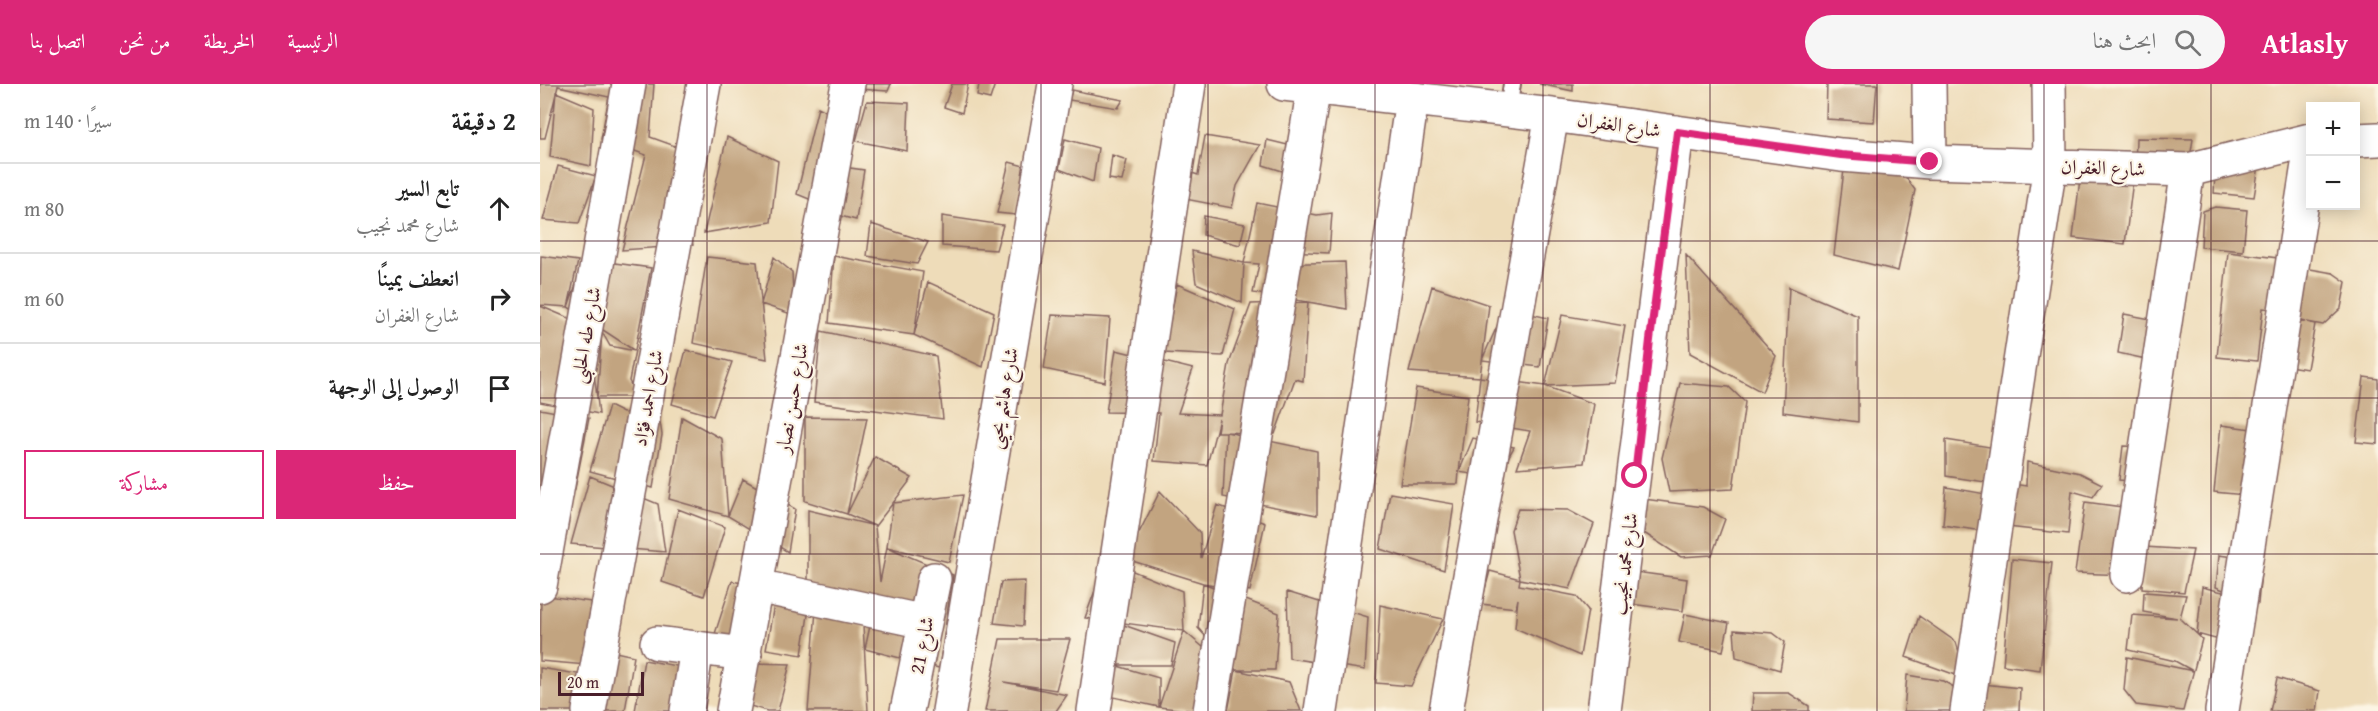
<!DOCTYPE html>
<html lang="ar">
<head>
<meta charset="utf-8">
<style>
	body { margin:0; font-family:"Gentium Book Plus",Amiri,serif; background:#f6f6f6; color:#222; direction:rtl }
	.controls { position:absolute; right:18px; top:18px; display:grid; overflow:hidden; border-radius:0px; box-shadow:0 3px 15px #0003 }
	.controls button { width:54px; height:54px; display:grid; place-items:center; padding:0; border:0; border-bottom:2px solid #e0e0e0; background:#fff; color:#222; font:30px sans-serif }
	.scale { position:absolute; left:18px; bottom:15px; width:86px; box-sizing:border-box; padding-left:6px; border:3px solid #4a1f2b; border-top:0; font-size:16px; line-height:21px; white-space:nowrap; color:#4a1f2b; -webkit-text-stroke:4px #fcf5e5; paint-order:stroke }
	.stop { position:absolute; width:18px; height:18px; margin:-14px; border:4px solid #db2777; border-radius:50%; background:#fff }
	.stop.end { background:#db2777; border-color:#fff; box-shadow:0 2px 6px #0008 }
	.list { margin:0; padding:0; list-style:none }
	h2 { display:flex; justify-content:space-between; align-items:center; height:78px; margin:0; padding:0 24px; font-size:26px }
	h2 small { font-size:20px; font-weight:400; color:#767676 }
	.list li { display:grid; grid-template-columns:39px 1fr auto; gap:18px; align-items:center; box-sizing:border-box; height:90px; padding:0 24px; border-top:2px solid #e0e0e0 }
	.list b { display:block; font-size:22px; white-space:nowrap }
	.list p { margin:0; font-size:20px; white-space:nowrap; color:#767676 }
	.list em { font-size:20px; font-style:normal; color:#767676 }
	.actions { display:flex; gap:12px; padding:18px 24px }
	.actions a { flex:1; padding:14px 0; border:2px solid #db2777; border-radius:0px; text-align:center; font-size:21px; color:#db2777 }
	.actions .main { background:#db2777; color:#fff }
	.icon { flex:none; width:33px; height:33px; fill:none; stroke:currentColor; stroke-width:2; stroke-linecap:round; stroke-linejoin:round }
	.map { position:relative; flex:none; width:1838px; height:627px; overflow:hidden; direction:ltr }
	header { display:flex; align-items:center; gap:36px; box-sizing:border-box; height:84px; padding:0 30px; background:#db2777; color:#fff }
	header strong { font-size:28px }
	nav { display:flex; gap:33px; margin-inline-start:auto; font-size:21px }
	.search { width:420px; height:54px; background:#f6f6f6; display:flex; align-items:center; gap:15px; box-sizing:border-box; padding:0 21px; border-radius:33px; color:#767676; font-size:22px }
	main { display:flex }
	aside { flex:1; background:#fff }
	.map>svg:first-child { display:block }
</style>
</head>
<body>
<header>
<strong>Atlasly</strong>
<div class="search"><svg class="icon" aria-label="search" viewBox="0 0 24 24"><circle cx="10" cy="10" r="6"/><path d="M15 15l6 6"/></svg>ابحث هنا</div>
<nav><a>الرئيسية</a><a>الخريطة</a><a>من نحن</a><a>اتصل بنا</a></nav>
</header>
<main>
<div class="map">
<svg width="1838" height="627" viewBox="0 0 1838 627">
	<rect width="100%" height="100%" fill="#fcf5e5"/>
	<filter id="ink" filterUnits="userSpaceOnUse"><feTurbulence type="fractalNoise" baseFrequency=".0167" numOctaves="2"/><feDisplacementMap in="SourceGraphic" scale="12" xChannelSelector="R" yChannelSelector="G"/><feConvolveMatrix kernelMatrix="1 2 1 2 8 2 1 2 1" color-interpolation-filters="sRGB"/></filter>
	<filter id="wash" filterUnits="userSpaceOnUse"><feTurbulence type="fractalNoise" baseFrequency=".008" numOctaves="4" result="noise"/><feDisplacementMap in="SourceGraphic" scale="24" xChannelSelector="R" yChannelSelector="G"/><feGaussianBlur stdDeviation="1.35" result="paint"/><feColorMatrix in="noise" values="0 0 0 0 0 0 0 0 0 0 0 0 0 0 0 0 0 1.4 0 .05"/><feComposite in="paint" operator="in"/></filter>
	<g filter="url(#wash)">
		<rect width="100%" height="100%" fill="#eedcb9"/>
		<g id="blocks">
			<!-- building -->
			<path fill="#c2a480" d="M 0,0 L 114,0 L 110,53 L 135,62 L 153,161 L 82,166 L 106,71 L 61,55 L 69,13 L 18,2 L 5,54 L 0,54 Z
				M 319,0 L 351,0 L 348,7 L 318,5 Z
				M 412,0 L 428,0 L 422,29 L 404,23 Z
				M 439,0 L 455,0 L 450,15 L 437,12 Z
				M 999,0 L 1033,0 L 1033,7 Z
				M 1287,0 L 1337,0 L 1334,38 L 1286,35 Z
				M 532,6 L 583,16 L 578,24 L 529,16 Z
				M 16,8 L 54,24 L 51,82 L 10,73 Z
				M 327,17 L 369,19 L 367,67 L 316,57 Z
				M 278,23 L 313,41 L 274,117 L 257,110 Z
				M 665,52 L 720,61 L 697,102 L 692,124 L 645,115 L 649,88 L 658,91 Z
				M 187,53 L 238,77 L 231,138 L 164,149 Z
				M 1596,54 L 1653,55 L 1645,105 L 1593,96 L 1585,160 L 1533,154 L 1541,86 L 1595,88 Z
				M 525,55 L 558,64 L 553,98 L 519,85 Z
				M 727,56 L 756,63 L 752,90 L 723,81 Z
				M 1676,69 L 1721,69 L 1714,113 L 1674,109 Z
				M 572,71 L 587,76 L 582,97 L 569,95 Z
				M 1305,77 L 1358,83 L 1375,106 L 1358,187 L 1294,171 Z
				M 469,78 L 484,82 L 476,131 L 457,129 Z
				M 18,82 L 56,92 L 39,139 L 3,136 Z
				M 303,83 L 324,86 L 316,136 L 285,128 Z
				M 717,119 L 777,131 L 792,129 L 789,169 L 748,167 L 735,180 L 805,178 L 807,225 L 768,218 L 763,297 L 755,295 L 735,350 L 686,348 L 777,367 L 777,431 L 683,413 L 686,348 L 677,348 L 679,335 L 667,381 L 614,377 L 619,329 L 566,328 L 576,266 L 653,285 L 638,329 L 680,331 L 689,280 L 711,220 L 768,218 L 713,209 L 719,180 L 704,179 Z
				M 1675,123 L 1707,126 L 1703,167 L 1661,163 L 1663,127 Z
				M 402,132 L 463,141 L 456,166 L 402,162 Z
				M 664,132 L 705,140 L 700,161 L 663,151 Z
				M 331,140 L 388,158 L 377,180 L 327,172 Z
				M 652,167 L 704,179 L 702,219 L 656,199 Z
				M 1688,168 L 1738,174 L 1732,225 L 1723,224 L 1717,277 L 1677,273 Z
				M 1146,171 L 1236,272 L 1222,308 L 1150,269 Z
				M 1,172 L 38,177 L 28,223 L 0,221 Z
				M 294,172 L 383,188 L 374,251 L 388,198 L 454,228 L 443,283 L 374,251 L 289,239 Z
				M 167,173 L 217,178 L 227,275 L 153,259 Z
				M 234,173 L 252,188 L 254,231 L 221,220 Z
				M 45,175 L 111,184 L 89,297 L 97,313 L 57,313 L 59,330 L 0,318 L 0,222 L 62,248 L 53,281 L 57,313 L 62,248 L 70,262 L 95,267 L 28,223 Z
				M 1753,182 L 1793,189 L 1806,198 L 1801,224 L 1783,241 L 1767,238 L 1775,240 L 1767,285 L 1743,281 L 1746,239 L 1765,238 L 1748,234 Z
				M 637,200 L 695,225 L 683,272 L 624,269 Z
				M 892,202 L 949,221 L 940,293 L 1005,302 L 1022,231 L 1085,242 L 1075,299 L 1005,302 L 1054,320 L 1044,379 L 977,384 L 990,347 L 935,338 L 940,293 L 869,288 Z
				M 1249,203 L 1318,232 L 1318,338 L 1243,328 Z
				M 965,224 L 1008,234 L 1000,283 L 942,276 Z
				M 1584,230 L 1632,239 L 1624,279 L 1578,269 Z
				M 512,231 L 570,234 L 565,298 L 504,285 Z
				M 281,247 L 396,272 L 403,335 L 274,318 Z
				M 146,266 L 192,278 L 173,332 L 132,320 Z
				M 1824,293 L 1838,295 L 1838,360 L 1816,358 Z
				M 1140,299 L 1189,303 L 1205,318 L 1193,405 L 1129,408 L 1122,374 Z
				M 876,304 L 928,312 L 919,388 L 933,354 L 974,363 L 957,394 L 919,388 L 918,400 L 860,400 Z
				M 69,322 L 83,329 L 118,324 L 122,351 L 113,404 L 50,387 Z
				M 0,325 L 49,334 L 35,405 L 0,405 Z
				M 142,333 L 182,355 L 188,432 L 129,415 Z
				M 265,333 L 327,334 L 307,430 L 265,417 Z
				M 1681,341 L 1727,347 L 1716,412 L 1674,408 Z
				M 1406,356 L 1450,363 L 1445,398 L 1406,392 Z
				M 1583,362 L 1606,363 L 1601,398 L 1579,396 Z
				M 335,373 L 372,394 L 353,419 L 423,411 L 409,478 L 347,463 L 353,419 L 335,442 L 307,430 Z
				M 1487,378 L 1540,389 L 1562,400 L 1553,413 L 1532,407 L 1528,450 L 1468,443 L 1473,400 L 1486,402 Z
				M 50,392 L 118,420 L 125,468 L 31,460 Z
				M 203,395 L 255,425 L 248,468 L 188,432 Z
				M 1406,403 L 1446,410 L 1442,447 L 1403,441 Z
				M 620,407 L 660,449 L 661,474 L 677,421 L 725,439 L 710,507 L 663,499 L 586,475 Z
				M 850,409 L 914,420 L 904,486 L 840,465 Z
				M 1104,415 L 1163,423 L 1185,435 L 1172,471 L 1141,473 L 1104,449 Z
				M 1545,418 L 1597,425 L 1587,491 L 1535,489 Z
				M 138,425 L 185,443 L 164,512 L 122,498 Z
				M 978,425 L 1028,426 L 1054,440 L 1030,505 L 980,495 L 971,446 Z
				M 268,426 L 335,442 L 340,498 L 347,463 L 413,491 L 399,584 L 325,565 L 335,519 L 268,504 Z
				M 1604,463 L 1653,466 L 1644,508 L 1602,504 Z
				M 1679,471 L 1722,477 L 1718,520 L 1676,503 Z
				M 1472,475 L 1512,479 L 1500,586 L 1463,581 Z
				M 566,476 L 642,507 L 644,547 L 545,534 Z
				M 950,487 L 980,495 L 979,501 L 1036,512 L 1048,526 L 1040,572 L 975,544 L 978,515 L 976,524 L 941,520 Z
				M 1088,487 L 1147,495 L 1143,527 L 1084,519 Z
				M 192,497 L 212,501 L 187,560 L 173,556 Z
				M 485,497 L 483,542 L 454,539 L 461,498 Z
				M 663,499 L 739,529 L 735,586 L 696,586 L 658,544 Z
				M 1662,503 L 1695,511 L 1701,562 L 1657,550 Z
				M 747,508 L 828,533 L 825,586 L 749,574 Z
				M 1604,508 L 1646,511 L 1640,534 L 1662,555 L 1643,627 L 1596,621 L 1584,606 L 1587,573 L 1653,587 L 1635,577 L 1588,566 L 1592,531 L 1637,534 L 1603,528 Z
				M 1,511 L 66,520 L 47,581 L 0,577 Z
				M 235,515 L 268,531 L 262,571 L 226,565 Z
				M 840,521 L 903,535 L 871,602 L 836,599 Z
				M 276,526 L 323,541 L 328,627 L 268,627 Z
				M 1145,530 L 1189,539 L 1183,567 L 1139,558 Z
				M 1379,532 L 1416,558 L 1427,595 L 1366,573 Z
				M 578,539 L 635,559 L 631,581 L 574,581 Z
				M 1194,546 L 1233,549 L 1245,558 L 1240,586 L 1196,573 Z
				M 644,547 L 670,569 L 656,627 L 619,623 Z
				M 460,555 L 530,555 L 516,606 L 464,598 L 527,611 L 516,627 L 445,627 Z
				M 71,567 L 94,572 L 85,627 L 61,627 Z
				M 104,576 L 142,583 L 139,627 L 95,627 Z
				M 211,579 L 250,580 L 238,627 L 227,627 L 207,621 Z
				M 574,581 L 619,594 L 619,623 L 569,612 Z
				M 0,584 L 44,591 L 38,627 L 0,627 Z
				M 696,586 L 749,598 L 761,627 L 688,627 Z
				M 1367,591 L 1403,597 L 1423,608 L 1419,627 L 1364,627 Z
				M 1737,594 L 1780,607 L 1777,627 L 1730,627 Z
				M 1443,600 L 1480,604 L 1479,627 L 1437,627 Z
				M 1213,609 L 1249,609 L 1269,622 L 1269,627 L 1212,627 Z"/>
		</g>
	</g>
	<g filter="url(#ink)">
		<use href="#blocks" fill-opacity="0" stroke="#83615d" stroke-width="1.5"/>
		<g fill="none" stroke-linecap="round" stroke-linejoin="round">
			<!-- service casing -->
			<g stroke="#83615d" stroke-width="20">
				<path id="service" d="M 968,26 L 972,0"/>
			</g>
			<!-- minor casing -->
			<g stroke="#83615d" stroke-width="36">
				<path id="minor" d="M 744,0 L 1012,31 L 1301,71 L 1390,78 L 1648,86 L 1770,56
					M 1389,0 L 1390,78
					M 1816,56 L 1838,55
					M 1587,491 L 1648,86
					M 0,502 L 89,0
					M 217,502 L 385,538
					M 117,559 L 205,570
					M 49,627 L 164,0
					M 147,627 L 157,564
					M 193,627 L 308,0
					M 367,627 L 394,495
					M 409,627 L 515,0
					M 554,627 L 649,0
					M 670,627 L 774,3
					M 781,627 L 872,15
					M 906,627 L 1012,31
					M 1064,627 L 1137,48
					M 1427,627 L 1510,81 L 1509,0
					M 1682,627 L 1770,68"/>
			</g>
			<!-- service -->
			<use href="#service" stroke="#fff" stroke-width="16"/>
			<!-- minor -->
			<use href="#minor" stroke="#fff" stroke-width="33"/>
		</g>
	</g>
	<g fill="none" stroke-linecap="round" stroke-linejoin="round" filter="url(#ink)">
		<!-- route -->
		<path stroke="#db2777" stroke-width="8" d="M 1095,392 L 1110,256 L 1137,48 L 1301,71 L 1390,78"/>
	</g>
	<!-- grid -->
	<path fill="none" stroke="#4a1f2b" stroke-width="1.5" stroke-opacity="0.55" d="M 167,0 L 167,627M 334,0 L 334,627M 501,0 L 501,627M 668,0 L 668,627M 835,0 L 835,627M 1003,0 L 1003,627M 1170,0 L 1170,627M 1337,0 L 1337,627M 1504,0 L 1504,627M 1671,0 L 1671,627M 0,157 L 1838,157M 0,314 L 1838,314M 0,470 L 1838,470"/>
	<g text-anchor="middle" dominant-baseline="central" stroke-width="4.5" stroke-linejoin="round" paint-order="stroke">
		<!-- street labels -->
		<g font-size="20" fill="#4a1f2b" stroke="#fcf5e5">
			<text transform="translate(1079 40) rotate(8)">شارع الغفران</text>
			<text transform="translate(1563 83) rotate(2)">شارع الغفران</text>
			<text transform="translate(45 251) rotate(-80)">شارع طه الحلبى</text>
			<text transform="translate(107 314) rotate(-80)">شارع احمد فؤاد</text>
			<text transform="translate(251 314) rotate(-80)">شارع حسن نصار</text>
			<text transform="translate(462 314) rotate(-80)">شارع هاشم يحيى</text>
			<text transform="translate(1084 480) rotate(-83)">شارع محمد نجيب</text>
			<text transform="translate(381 561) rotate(-79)">شارع 21</text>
		</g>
	</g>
</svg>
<div class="controls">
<button>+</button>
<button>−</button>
</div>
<div class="scale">20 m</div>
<div class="stop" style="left:1095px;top:392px"></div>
<div class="stop end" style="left:1390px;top:78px"></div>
</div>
<aside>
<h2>2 دقيقة<small>سيرًا · 140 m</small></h2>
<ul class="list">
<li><svg class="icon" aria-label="ahead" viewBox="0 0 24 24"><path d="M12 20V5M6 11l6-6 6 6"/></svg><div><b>تابع السير</b><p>شارع محمد نجيب</p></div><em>80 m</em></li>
<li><svg class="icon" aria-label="right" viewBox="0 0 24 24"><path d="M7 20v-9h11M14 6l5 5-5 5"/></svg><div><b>انعطف يمينًا</b><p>شارع الغفران</p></div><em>60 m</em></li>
<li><svg class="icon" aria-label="arrive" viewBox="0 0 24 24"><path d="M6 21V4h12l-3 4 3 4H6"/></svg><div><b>الوصول إلى الوجهة</b></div></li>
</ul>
<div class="actions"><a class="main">حفظ</a><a>مشاركة</a></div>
</aside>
</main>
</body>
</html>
